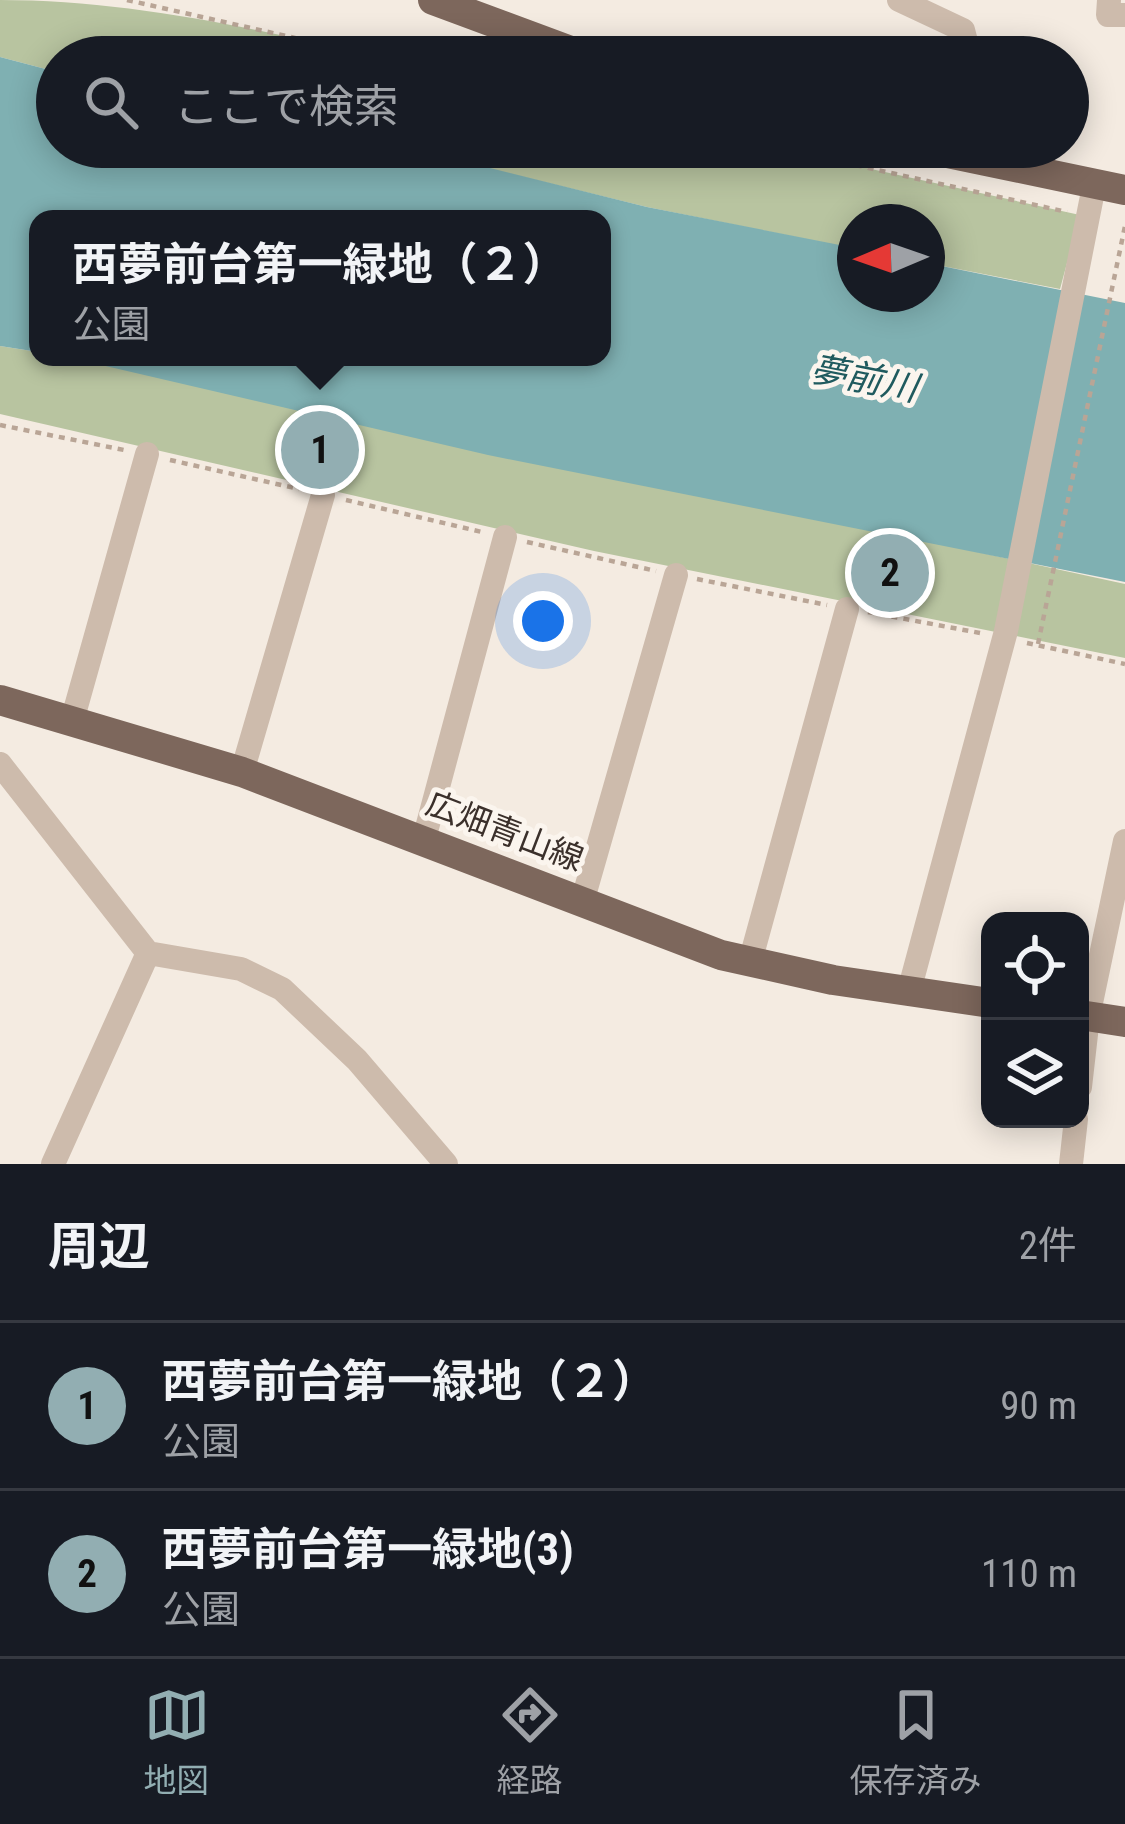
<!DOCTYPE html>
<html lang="ja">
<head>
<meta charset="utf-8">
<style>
	body { margin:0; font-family:"Roboto Condensed","Noto Sans JP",sans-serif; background:#20242c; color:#f1f3f6 }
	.controls { position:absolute; right:36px; bottom:36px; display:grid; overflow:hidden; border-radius:24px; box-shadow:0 6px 30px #0003 }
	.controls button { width:108px; height:108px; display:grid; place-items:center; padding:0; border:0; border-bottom:3px solid #363941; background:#171b24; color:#f1f3f6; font:60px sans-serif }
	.compass { position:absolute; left:837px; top:204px; width:108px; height:108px; border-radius:50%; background:#171b24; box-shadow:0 6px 30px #0003; rotate:268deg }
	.you { position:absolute; left:543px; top:621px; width:42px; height:42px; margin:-30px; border:9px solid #fff; border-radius:50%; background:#1a73e8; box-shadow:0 0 0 18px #1a73e833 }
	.badge { display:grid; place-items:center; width:78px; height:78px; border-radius:50%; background:#92aeb2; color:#111; font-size:39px; font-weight:700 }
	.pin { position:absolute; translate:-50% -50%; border:6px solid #fff; box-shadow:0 3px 12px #0006 }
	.popup { position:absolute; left:29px; top:210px; width:582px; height:156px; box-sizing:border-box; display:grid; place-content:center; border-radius:24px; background:#171b24; filter:drop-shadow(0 3px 9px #0005); font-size:39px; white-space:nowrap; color:#9ea1a6 }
	.popup b { font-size:45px; color:#f1f3f6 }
	.popup::after { content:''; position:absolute; left:50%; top:100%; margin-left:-24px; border:24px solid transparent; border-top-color:#171b24 }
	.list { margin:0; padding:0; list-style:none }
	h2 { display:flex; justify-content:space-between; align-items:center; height:156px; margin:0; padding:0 48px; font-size:51px }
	h2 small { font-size:39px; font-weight:400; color:#9ea1a6 }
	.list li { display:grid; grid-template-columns:78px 1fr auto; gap:36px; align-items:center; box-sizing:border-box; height:168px; padding:0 48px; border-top:3px solid #363941 }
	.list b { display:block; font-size:45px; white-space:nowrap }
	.list p { margin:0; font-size:39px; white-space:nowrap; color:#9ea1a6 }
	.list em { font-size:39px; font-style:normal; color:#9ea1a6 }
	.icon { flex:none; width:66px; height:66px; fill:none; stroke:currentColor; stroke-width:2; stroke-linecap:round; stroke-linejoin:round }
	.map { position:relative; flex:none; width:1125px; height:1164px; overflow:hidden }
	.search { position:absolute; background:#171b24; box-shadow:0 6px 30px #0003; left:36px; right:36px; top:36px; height:132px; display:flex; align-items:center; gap:30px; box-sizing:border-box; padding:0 42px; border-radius:66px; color:#9ea1a6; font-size:45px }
	.sheet { height:492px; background:#171b24 }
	nav { display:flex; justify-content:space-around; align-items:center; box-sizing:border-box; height:168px; border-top:3px solid #363941; background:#171b24; font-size:33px; color:#9ea1a6 }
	nav a { display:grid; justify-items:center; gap:6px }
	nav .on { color:#92aeb2 }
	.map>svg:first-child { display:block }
</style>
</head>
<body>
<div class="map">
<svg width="1125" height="1164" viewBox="0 0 1125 1164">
	<rect width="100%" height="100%" fill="#f4ebe1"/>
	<!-- green -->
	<path fill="#b8c4a0" d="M 0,0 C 128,0 253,28 377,57 L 57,57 L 57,72 L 0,57 Z
		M 399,147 L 771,147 L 1080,215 L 1060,289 L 927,263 L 927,222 L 855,222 L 855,249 L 647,207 Z
		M 0,346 L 38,352 L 38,357 L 107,363 L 1125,584 L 1125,658 L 594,551 L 0,414 Z"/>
	<!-- water -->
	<path fill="#7fb0b2" d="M 0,57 L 57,72 L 57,147 L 406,147 L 647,207 L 855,248 L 855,294 L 927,294 L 927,263 L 1125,303 L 1125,582 L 488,455 L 67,357 L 602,357 L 602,219 L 38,219 L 38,352 L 0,346 Z"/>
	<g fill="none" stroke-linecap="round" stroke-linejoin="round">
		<!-- path -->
		<path stroke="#b9a596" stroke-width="4.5" stroke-dasharray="6 6" stroke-linecap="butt" d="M 127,0 L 379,57
			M 774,147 L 1067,212
			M 0,425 L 124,450
			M 170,460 L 299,489
			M 346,500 L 486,533
			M 527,542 L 656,571
			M 697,579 L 827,605
			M 868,612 L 980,633
			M 1027,643 L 1125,664
			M 1038,644 L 1125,226"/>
		<!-- minor -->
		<path stroke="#cdbbac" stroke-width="24" d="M 899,0 L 963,30 L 970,57
			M 1109,0 L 1108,15 L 1125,15
			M 72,721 L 147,454
			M 0,764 L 148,953 L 241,969 L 282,989 L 357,1060 L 446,1164
			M 242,772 L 323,495
			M 424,839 L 505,537
			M 583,899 L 676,575
			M 750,962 L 847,609
			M 909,991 L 1006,631 L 1094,186
			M 1080,1087 L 1088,1017 L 1125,841
			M 53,1164 L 148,953
			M 1071,1164 L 1076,1119"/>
		<!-- major -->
		<path stroke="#7d675c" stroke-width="30" d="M 433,0 L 587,57
			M 919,147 L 1125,190
			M 0,700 L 242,772 L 721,955 L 833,980 L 990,1003
			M 1080,1015 L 1125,1022"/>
	</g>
	<g text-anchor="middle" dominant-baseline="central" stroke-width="10" stroke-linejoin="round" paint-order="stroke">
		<!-- street labels -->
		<g font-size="33" fill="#3b302b" stroke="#fbf5ee">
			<text transform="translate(505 831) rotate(21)">広畑青山線</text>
		</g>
		<!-- water labels -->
		<g font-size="36" font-style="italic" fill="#1f5a5e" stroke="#fbf5ee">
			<text transform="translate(864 379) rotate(11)">夢前川</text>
		</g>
	</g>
</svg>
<div class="controls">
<button><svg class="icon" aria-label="locate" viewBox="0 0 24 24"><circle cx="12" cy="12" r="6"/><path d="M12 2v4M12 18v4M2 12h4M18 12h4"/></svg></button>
<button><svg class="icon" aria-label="layers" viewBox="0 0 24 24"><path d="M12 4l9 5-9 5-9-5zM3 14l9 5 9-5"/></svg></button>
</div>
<svg class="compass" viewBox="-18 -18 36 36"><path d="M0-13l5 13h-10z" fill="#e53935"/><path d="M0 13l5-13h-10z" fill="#9ea1a6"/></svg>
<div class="you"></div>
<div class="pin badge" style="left:320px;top:450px">1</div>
<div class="popup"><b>西夢前台第一緑地（２）</b>公園</div>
<div class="pin badge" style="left:890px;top:573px">2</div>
<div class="search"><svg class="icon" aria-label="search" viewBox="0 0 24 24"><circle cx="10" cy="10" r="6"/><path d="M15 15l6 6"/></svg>ここで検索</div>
</div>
<section class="sheet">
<h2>周辺<small>2件</small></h2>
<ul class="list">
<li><span class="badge">1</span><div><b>西夢前台第一緑地（２）</b><p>公園</p></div><em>90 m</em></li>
<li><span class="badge">2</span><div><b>西夢前台第一緑地(3)</b><p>公園</p></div><em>110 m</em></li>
</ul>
</section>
<nav>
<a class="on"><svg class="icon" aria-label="map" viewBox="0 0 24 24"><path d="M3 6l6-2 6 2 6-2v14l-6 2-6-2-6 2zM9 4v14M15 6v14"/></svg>地図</a>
<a><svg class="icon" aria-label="directions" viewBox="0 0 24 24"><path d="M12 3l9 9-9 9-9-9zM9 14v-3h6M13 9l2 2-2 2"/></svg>経路</a>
<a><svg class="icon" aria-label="saved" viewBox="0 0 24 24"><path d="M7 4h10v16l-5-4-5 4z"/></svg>保存済み</a>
</nav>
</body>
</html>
